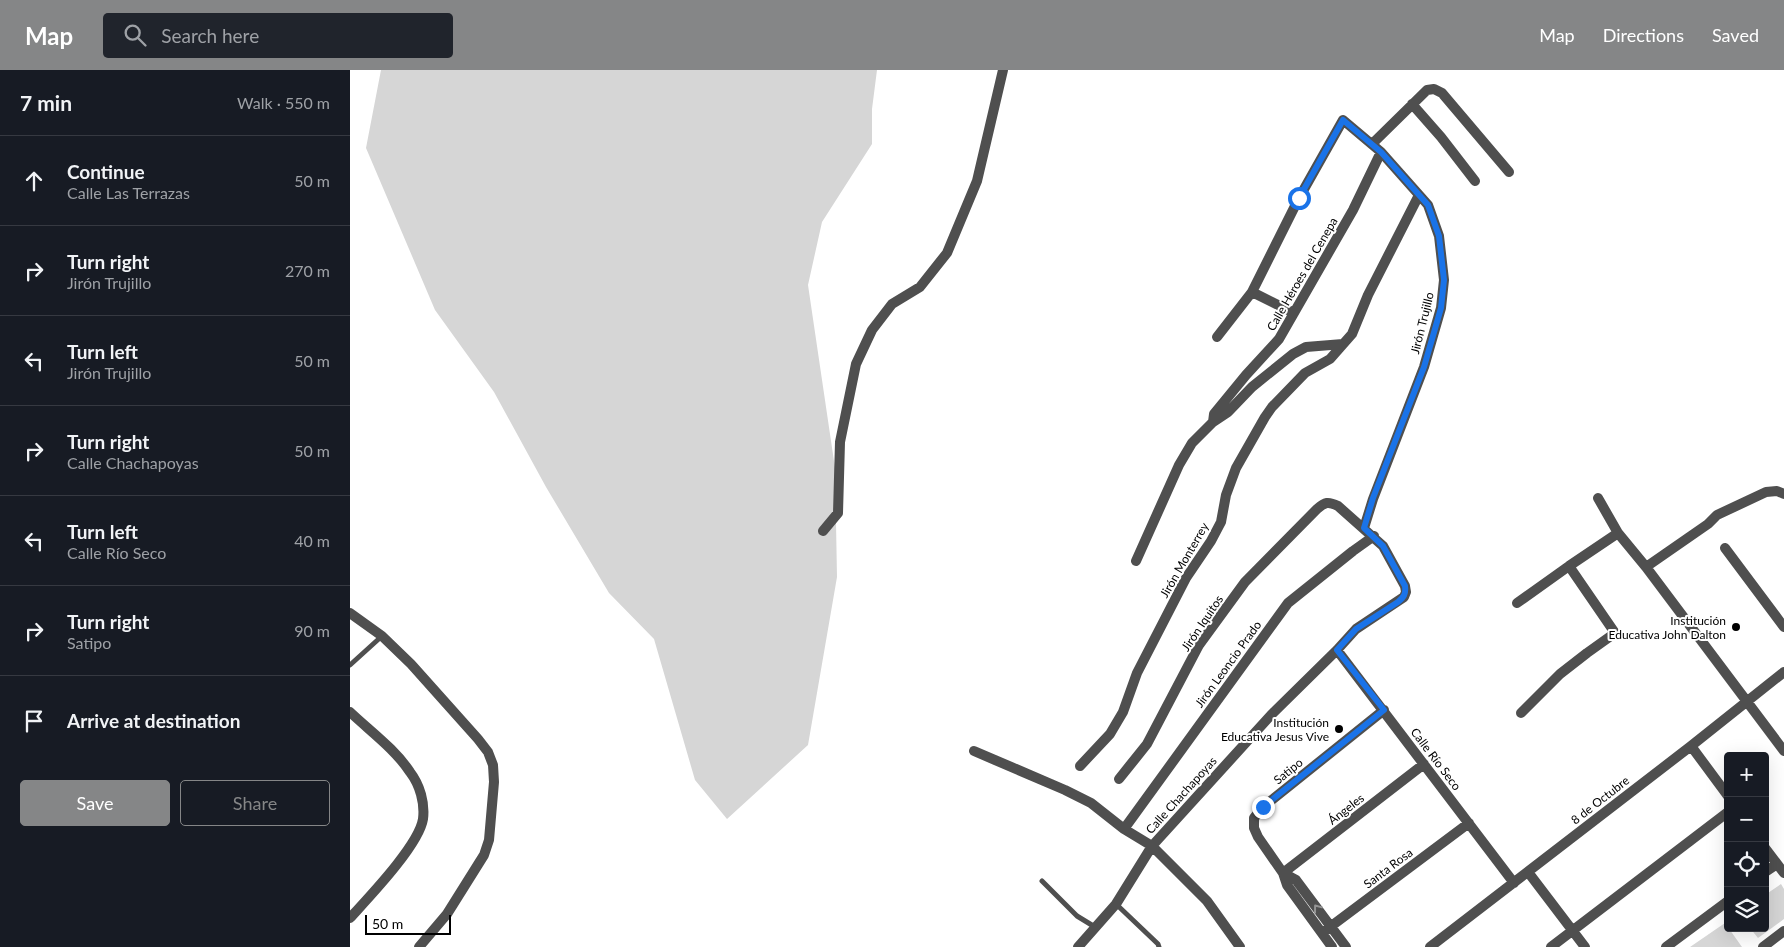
<!DOCTYPE html>
<html lang="en">
<head>
<meta charset="utf-8">
<style>
	body { margin:0; font-family:Lato,sans-serif; background:#20242c; color:#f1f3f6 }
	.controls { position:absolute; right:15px; bottom:15px; display:grid; overflow:hidden; border-radius:5px; box-shadow:0 5px 20px #0002 }
	.controls button { width:45px; height:45px; display:grid; place-items:center; padding:0; border:0; border-bottom:1px solid #363941; background:#171b24; color:#f1f3f6; font:25px sans-serif }
	.scale { position:absolute; left:15px; bottom:12px; width:86px; box-sizing:border-box; padding-left:5px; border:2px solid #000; border-top:0; font-size:14px; line-height:18px; white-space:nowrap; color:#000; -webkit-text-stroke:4px #fff; paint-order:stroke }
	.stop { position:absolute; width:15px; height:15px; margin:-11px; border:4px solid #1a73e8; border-radius:50%; background:#fff }
	.stop.end { background:#1a73e8; border-color:#fff; box-shadow:0 1px 5px #0008 }
	.list { margin:0; padding:0; list-style:none }
	h2 { display:flex; justify-content:space-between; align-items:center; height:65px; margin:0; padding:0 20px; font-size:21px }
	h2 small { font-size:16px; font-weight:400; color:#9ea1a6 }
	.list li { display:grid; grid-template-columns:32px 1fr auto; gap:15px; align-items:center; box-sizing:border-box; height:90px; padding:0 20px; border-top:1px solid #363941 }
	.list b { display:block; font-size:19px; white-space:nowrap }
	.list p { margin:0; font-size:16px; white-space:nowrap; color:#9ea1a6 }
	.list em { font-size:16px; font-style:normal; color:#9ea1a6 }
	.actions { display:flex; gap:10px; padding:15px 20px }
	.actions a { flex:1; padding:11px 0; border:1px solid #858687; border-radius:5px; text-align:center; font-size:18px; color:#858687 }
	.actions .main { background:#858687; color:#fff }
	.icon { flex:none; width:28px; height:28px; fill:none; stroke:currentColor; stroke-width:2; stroke-linecap:round; stroke-linejoin:round }
	.map { position:relative; flex:none; width:1434px; height:877px; overflow:hidden }
	header { display:flex; align-items:center; gap:30px; box-sizing:border-box; height:70px; padding:0 25px; background:#858687; color:#fff }
	header strong { font-size:24px }
	nav { display:flex; gap:28px; margin-inline-start:auto; font-size:18px }
	.search { width:350px; height:45px; background:#20242c; display:flex; align-items:center; gap:12px; box-sizing:border-box; padding:0 18px; border-radius:5px; color:#9ea1a6; font-size:19px }
	main { display:flex }
	aside { flex:1; background:#171b24 }
	.map>svg:first-child { display:block }
</style>
</head>
<body>
<header>
<strong>Map</strong>
<div class="search"><svg class="icon" aria-label="search" viewBox="0 0 24 24"><circle cx="10" cy="10" r="6"/><path d="M15 15l6 6"/></svg>Search here</div>
<nav><a>Map</a><a>Directions</a><a>Saved</a></nav>
</header>
<main>
<aside>
<h2>7 min<small>Walk · 550 m</small></h2>
<ul class="list">
<li><svg class="icon" aria-label="ahead" viewBox="0 0 24 24"><path d="M12 20V5M6 11l6-6 6 6"/></svg><div><b>Continue</b><p>Calle Las Terrazas</p></div><em>50 m</em></li>
<li><svg class="icon" aria-label="right" viewBox="0 0 24 24"><path d="M7 20v-9h11M14 6l5 5-5 5"/></svg><div><b>Turn right</b><p>Jirón Trujillo</p></div><em>270 m</em></li>
<li><svg class="icon" aria-label="left" viewBox="0 0 24 24"><path d="M17 20v-9H6M10 6l-5 5 5 5"/></svg><div><b>Turn left</b><p>Jirón Trujillo</p></div><em>50 m</em></li>
<li><svg class="icon" aria-label="right" viewBox="0 0 24 24"><path d="M7 20v-9h11M14 6l5 5-5 5"/></svg><div><b>Turn right</b><p>Calle Chachapoyas</p></div><em>50 m</em></li>
<li><svg class="icon" aria-label="left" viewBox="0 0 24 24"><path d="M17 20v-9H6M10 6l-5 5 5 5"/></svg><div><b>Turn left</b><p>Calle Río Seco</p></div><em>40 m</em></li>
<li><svg class="icon" aria-label="right" viewBox="0 0 24 24"><path d="M7 20v-9h11M14 6l5 5-5 5"/></svg><div><b>Turn right</b><p>Satipo</p></div><em>90 m</em></li>
<li><svg class="icon" aria-label="arrive" viewBox="0 0 24 24"><path d="M6 21V4h12l-3 4 3 4H6"/></svg><div><b>Arrive at destination</b></div></li>
</ul>
<div class="actions"><a class="main">Save</a><a>Share</a></div>
</aside>
<div class="map">
<svg width="1434" height="877" viewBox="0 0 1434 877">
	<rect width="100%" height="100%" fill="#fff"/>
	<!-- green -->
	<path fill="#d6d6d6" d="M 31,0 L 527,0 L 522,39 L 522,74 L 472,152 L 458,215 L 485,398 L 487,507 L 458,675 L 377,749 L 345,710 L 304,569 L 259,523 L 196,417 L 144,322 L 85,240 L 16,78 Z
		M 1431,814 L 1434,819 L 1434,849 L 1408,868 L 1400,858 L 1415,858 L 1415,825 Z
		M 1375,853 L 1392,877 L 1340,877 Z"/>
	<g fill="none" stroke-linecap="round" stroke-linejoin="round">
		<!-- service -->
		<path stroke="#4f4f4f" stroke-width="5" d="M 0,595 L 32,566
			M 692,811 L 727,846 L 745,857
			M 766,834 L 808,874 L 809,877"/>
		<!-- minor -->
		<path stroke="#4f4f4f" stroke-width="10" d="M 1062,34 L 1091,67 L 1125,111
			M 1022,74 L 1077,20 L 1084,19 L 1092,23 L 1159,102
			M 902,222 L 944,243
			M 867,267 L 902,222 L 949,128 L 993,50 L 1031,82 L 1078,135 L 1089,166 L 1094,210 L 1091,238 L 1074,297 L 1023,429 L 1014,458
			M 863,352 L 864,344 L 896,305 L 929,269 L 1003,140 L 1031,82
			M 1248,428 L 1268,463 L 1296,497 L 1434,681
			M 473,461 L 488,443 L 490,372 L 506,294 L 522,260 L 542,234 L 570,217 L 597,183 L 627,111 L 653,0
			M 1375,478 L 1434,557
			M 786,491 L 829,395 L 842,373 L 863,352 L 878,342 L 902,317 L 943,284 L 956,277 L 993,274
			M 1296,497 L 1358,454 L 1367,445 L 1416,422 L 1427,421 L 1434,424
			M 1167,533 L 1219,496 L 1268,463
			M 0,543 L 32,566 L 61,594 L 128,669 L 138,682 L 143,695 L 144,712 L 139,770 L 134,785 L 97,844 L 69,877
			M 987,580 L 1164,813
			M 0,642 C 20,661 45,679 60,702 C 70,715 75,733 73,749 C 69,775 19,827 0,848
			M 1171,643 L 1210,604 L 1237,583 L 1265,563 L 1219,496
			M 1341,676 L 1378,726
			M 624,681 L 715,720 L 741,733 L 774,759 L 802,776 L 857,831 L 890,877
			M 730,696 L 760,664 L 773,642 L 787,603 L 836,508 L 861,471 L 871,452 L 876,425 L 886,398 L 915,347 L 922,337 L 955,303 L 980,289 L 1002,264 L 1018,225 L 1069,125
			M 774,759 L 938,533 L 1003,481 L 1024,466
			M 1415,778 L 1434,803
			M 1178,802 L 1235,877
			M 1415,802 L 1427,794
			M 933,803 L 1074,694
			M 933,803 L 946,810 L 996,877
			M 972,863 L 1119,753
			M 728,877 L 766,834 L 802,776 L 921,645 L 987,580 L 1006,559 L 1054,527 L 1056,522 L 1055,516 L 1033,476 L 988,436 C 978,431 975,432 967,439 L 895,512 L 849,575 L 797,674 L 769,709
			M 982,877 L 937,815 L 933,803 L 908,767 L 904,758 L 904,748 L 913,737 L 1034,640
			M 1080,877 L 1341,676 L 1434,602
			M 1201,877 L 1378,742
			M 1316,877 L 1378,831
			M 1413,877 L 1434,861"/>
	</g>
	<!-- one-way arrows -->
	<defs><path id="oneway-chevron" d="M-2-3.5L2.5 0L-2 3.5" fill="none" stroke-width="1.6" stroke-linecap="round" stroke-linejoin="round" transform="scale(1.25)"/></defs>
	<use stroke="#959595" href="#oneway-chevron" transform="translate(967 838) rotate(-127)"/>
	<g fill="none" stroke-linecap="round" stroke-linejoin="round">
		<!-- route -->
		<path stroke="#1a73e8" stroke-width="6" d="M 913,737 L 1034,640 L 987,580 L 1006,559 L 1048,532 C 1054,527 1056,524 1055,516 L 1033,476 L 1014,458 L 1023,428 L 1074,297 L 1091,238 L 1094,210 L 1089,166 L 1078,135 L 1031,82 L 993,50 L 949,128"/>
	</g>
	<!-- markers -->
	<g fill="#000" stroke="#fff" stroke-width="2">
		<circle cx="1386" cy="557" r="5"/>
		<circle cx="989" cy="659" r="5"/>
	</g>
	<g text-anchor="middle" dominant-baseline="central" stroke-width="4" stroke-linejoin="round" paint-order="stroke">
		<!-- street labels -->
		<g font-size="12" fill="#000" stroke="#fff">
			<text transform="translate(952 204) rotate(-60)">Calle Héroes del Cenepa</text>
			<text transform="translate(1072 253) rotate(-76)">Jirón Trujillo</text>
			<text transform="translate(834 490) rotate(-60)">Jirón Monterrey</text>
			<text transform="translate(852 553) rotate(-56)">Jirón Iquitos</text>
			<text transform="translate(878 594) rotate(-54)">Jirón Leoncio Prado</text>
			<text transform="translate(1086 689) rotate(53)">Calle Río Seco</text>
			<text transform="translate(938 701) rotate(-39)">Satipo</text>
			<text transform="translate(831 725) rotate(-48)">Calle Chachapoyas</text>
			<text transform="translate(1250 730) rotate(-38)">8 de Octubre</text>
			<text transform="translate(996 739) rotate(-38)">Ángeles</text>
			<text transform="translate(1038 798) rotate(-37)">Santa Rosa</text>
		</g>
		<!-- poi labels -->
		<g font-size="12" fill="#000" stroke="#fff" text-anchor="end">
			<text x="1376" y="550">Institución<tspan x="1376" dy="14">Educativa John Dalton</tspan></text>
			<text x="979" y="652">Institución<tspan x="979" dy="14">Educativa Jesus Vive</tspan></text>
		</g>
	</g>
</svg>
<div class="controls">
<button>+</button>
<button>−</button>
<button><svg class="icon" aria-label="locate" viewBox="0 0 24 24"><circle cx="12" cy="12" r="6"/><path d="M12 2v4M12 18v4M2 12h4M18 12h4"/></svg></button>
<button><svg class="icon" aria-label="layers" viewBox="0 0 24 24"><path d="M12 4l9 5-9 5-9-5zM3 14l9 5 9-5"/></svg></button>
</div>
<div class="scale">50 m</div>
<div class="stop" style="left:949px;top:128px"></div>
<div class="stop end" style="left:913px;top:737px"></div>
</div>
</main>
</body>
</html>
